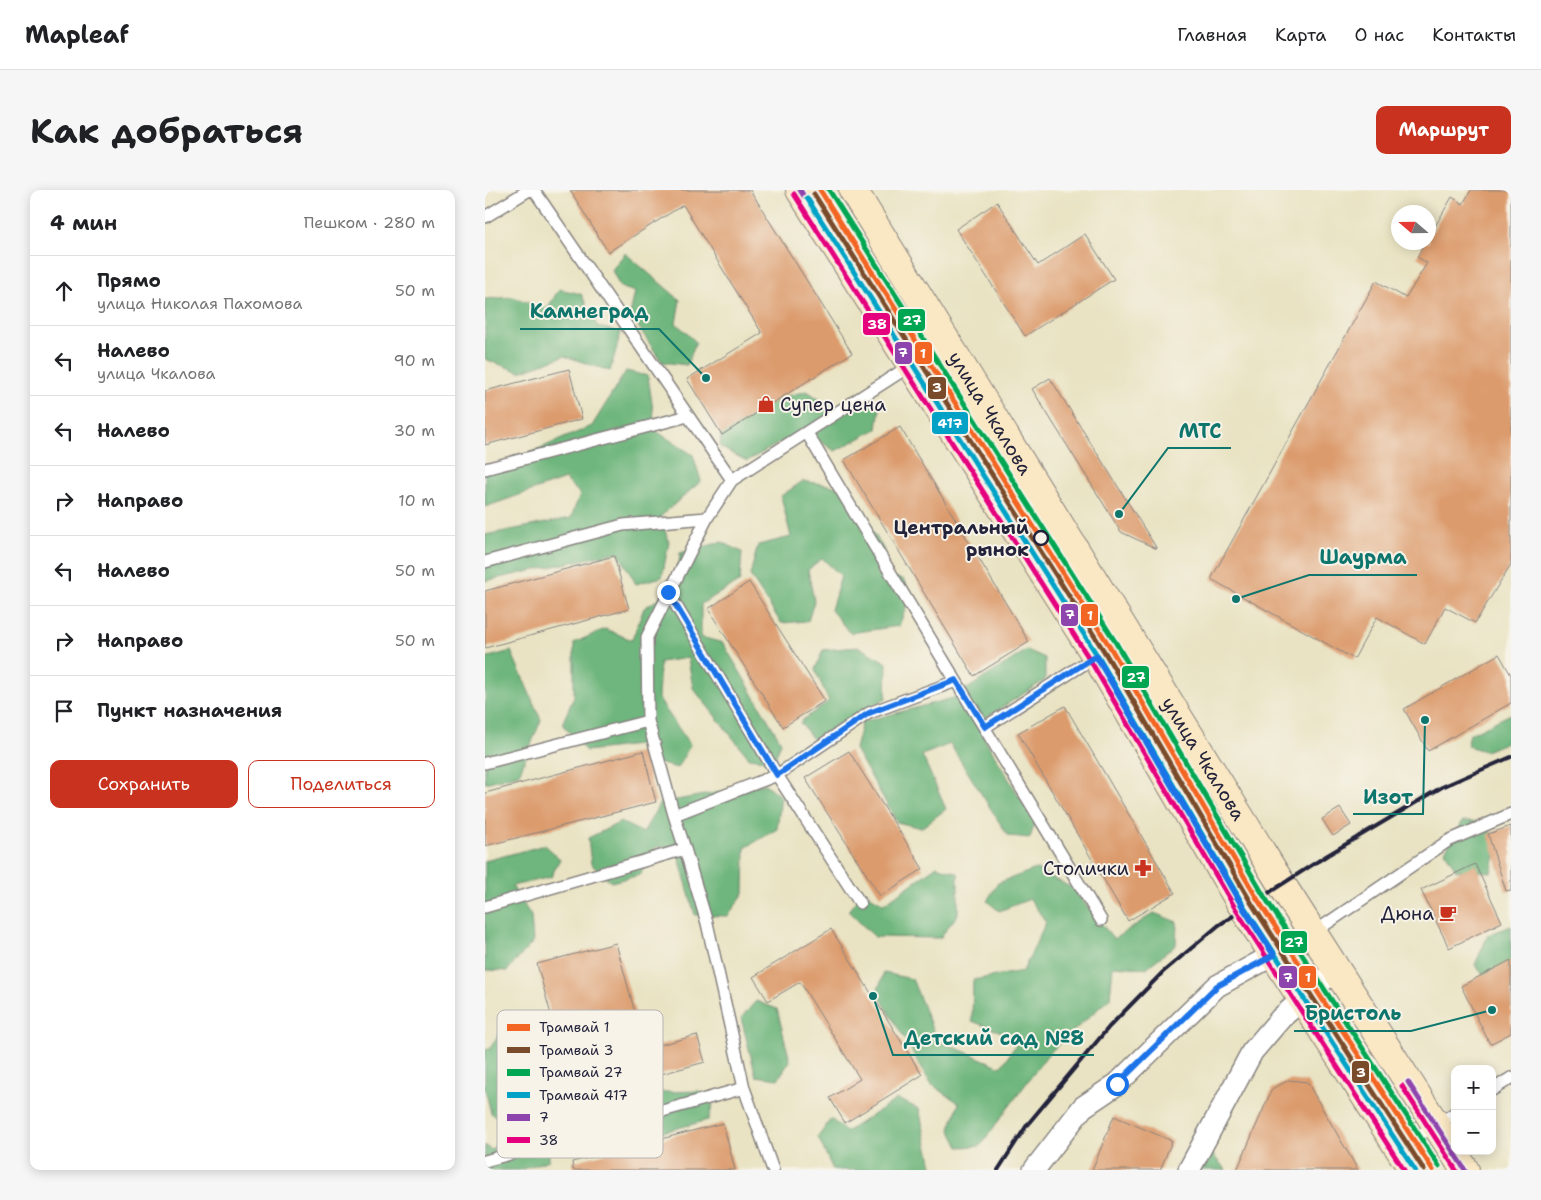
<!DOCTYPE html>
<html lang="ru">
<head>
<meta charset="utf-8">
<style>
	body { margin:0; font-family:"Shantell Sans",sans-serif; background:#f6f6f6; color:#202124 }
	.controls { position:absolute; right:15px; bottom:15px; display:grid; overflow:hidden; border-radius:10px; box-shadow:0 2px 12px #0003 }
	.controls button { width:45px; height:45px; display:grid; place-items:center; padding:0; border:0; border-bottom:1px solid #e0e0e0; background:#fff; color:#202124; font:25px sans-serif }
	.compass { position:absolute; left:906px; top:15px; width:45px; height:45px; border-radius:50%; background:#fff; box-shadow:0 2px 12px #0003; rotate:290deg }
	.stop { position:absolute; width:15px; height:15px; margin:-11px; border:4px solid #1a73e8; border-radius:50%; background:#fff }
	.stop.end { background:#1a73e8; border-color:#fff; box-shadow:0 1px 5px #0008 }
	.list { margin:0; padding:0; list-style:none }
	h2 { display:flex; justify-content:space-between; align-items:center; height:65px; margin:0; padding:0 20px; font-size:21px }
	h2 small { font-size:16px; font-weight:400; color:#757577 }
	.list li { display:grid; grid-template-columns:32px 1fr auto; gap:15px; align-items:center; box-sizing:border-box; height:70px; padding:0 20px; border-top:1px solid #e0e0e0 }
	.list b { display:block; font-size:19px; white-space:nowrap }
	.list p { margin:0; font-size:16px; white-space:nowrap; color:#757577 }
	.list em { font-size:16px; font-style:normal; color:#757577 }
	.actions { display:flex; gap:10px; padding:15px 20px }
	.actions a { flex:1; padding:11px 0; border:1px solid #c8321e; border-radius:10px; text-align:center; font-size:18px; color:#c8321e }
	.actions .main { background:#c8321e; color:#fff }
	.icon { flex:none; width:28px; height:28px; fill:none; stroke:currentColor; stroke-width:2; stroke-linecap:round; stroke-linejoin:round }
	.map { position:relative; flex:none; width:1026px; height:980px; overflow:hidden; border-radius:10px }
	header { display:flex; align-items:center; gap:30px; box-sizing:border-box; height:70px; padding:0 25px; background:#fff; border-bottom:1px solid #e0e0e0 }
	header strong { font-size:24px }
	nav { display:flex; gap:28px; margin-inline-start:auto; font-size:18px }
	.intro { display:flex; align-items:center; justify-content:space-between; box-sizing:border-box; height:120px; padding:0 30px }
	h1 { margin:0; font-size:35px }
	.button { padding:12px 22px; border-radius:10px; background:#c8321e; color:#fff; font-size:18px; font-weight:700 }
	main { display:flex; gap:30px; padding:0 30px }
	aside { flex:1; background:#fff; border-radius:10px; box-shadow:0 2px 12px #0003 }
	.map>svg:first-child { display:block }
</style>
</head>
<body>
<header>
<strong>Mapleaf</strong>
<nav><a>Главная</a><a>Карта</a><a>О нас</a><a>Контакты</a></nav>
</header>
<div class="intro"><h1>Как добраться</h1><a class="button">Маршрут</a></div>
<main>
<aside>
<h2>4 мин<small>Пешком · 280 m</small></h2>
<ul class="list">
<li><svg class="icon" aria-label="ahead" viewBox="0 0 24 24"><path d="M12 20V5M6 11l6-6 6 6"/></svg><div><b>Прямо</b><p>улица Николая Пахомова</p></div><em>50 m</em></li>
<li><svg class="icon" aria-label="left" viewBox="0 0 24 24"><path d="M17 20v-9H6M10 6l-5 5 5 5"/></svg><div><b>Налево</b><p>улица Чкалова</p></div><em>90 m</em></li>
<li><svg class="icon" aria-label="left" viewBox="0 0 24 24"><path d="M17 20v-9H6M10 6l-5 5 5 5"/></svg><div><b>Налево</b></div><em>30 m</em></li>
<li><svg class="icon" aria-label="right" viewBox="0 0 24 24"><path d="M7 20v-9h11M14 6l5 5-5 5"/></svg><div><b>Направо</b></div><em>10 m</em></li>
<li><svg class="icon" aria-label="left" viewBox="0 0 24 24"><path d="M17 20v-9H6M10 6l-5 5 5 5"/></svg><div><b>Налево</b></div><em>50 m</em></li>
<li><svg class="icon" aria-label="right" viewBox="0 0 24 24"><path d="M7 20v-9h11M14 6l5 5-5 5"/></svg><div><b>Направо</b></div><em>50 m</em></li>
<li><svg class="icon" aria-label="arrive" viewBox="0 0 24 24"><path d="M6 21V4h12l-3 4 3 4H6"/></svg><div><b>Пункт назначения</b></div></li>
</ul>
<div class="actions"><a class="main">Сохранить</a><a>Поделиться</a></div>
</aside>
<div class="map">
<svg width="1026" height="980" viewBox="0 0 1026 980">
	<rect width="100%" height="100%" fill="#f7f3e8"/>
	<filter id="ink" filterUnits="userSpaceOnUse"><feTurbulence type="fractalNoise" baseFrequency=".02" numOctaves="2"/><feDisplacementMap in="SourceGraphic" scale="10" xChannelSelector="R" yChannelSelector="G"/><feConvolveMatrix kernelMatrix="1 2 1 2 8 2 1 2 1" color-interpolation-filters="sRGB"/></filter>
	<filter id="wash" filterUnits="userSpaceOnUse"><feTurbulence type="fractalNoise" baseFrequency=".0096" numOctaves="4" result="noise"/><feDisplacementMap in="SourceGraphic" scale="20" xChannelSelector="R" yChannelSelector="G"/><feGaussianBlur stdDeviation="1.12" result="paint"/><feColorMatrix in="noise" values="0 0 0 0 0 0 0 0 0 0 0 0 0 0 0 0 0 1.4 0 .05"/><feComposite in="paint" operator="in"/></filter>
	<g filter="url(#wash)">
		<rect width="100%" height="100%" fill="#e9e3c3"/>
		<!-- forest -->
		<path fill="#6eb67d" stroke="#486c5c" d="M 140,63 L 195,110 L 191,133 L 211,152 L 202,175 L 177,172 L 145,124 L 150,102 L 135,97 L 127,80 Z
			M 74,99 L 96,104 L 113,137 L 136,142 L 125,181 L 79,166 L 35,182 L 0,169 L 0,109 L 28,107 L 62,119 Z
			M 141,181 L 163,186 L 171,241 L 208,265 L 216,291 L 175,327 L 184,352 L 177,387 L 151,394 L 133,362 L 0,391 L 0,345 L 86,328 L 95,304 L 80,289 L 0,317 L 0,282 L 107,236 Z
			M 322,201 L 358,225 L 384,207 L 395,217 L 392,239 L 350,261 L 318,240 L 262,271 L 235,257 L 238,222 Z
			M 318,291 L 362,298 L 399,360 L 392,385 L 418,389 L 426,404 L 414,436 L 365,443 L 346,420 L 356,386 L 337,368 L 323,380 L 329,411 L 323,431 L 296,433 L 265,385 L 273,355 L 306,347 L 296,306 Z
			M 237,352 L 257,362 L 255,391 L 216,414 L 216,447 L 238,453 L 296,552 L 289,571 L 264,568 L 208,498 L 203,468 L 175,472 L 173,508 L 205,555 L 193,578 L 168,572 L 161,554 L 101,561 L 77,534 L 89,507 L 89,453 L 120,439 L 147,450 L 159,418 L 192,397 L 195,363 Z
			M 374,457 L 402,473 L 401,508 L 328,549 L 315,532 L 344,511 L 330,480 L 338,460 Z
			M 542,460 L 560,468 L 560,490 L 491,534 L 550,633 L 545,648 L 523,646 L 465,554 L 437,565 L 461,619 L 436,638 L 412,632 L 370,559 L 377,532 L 468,508 Z
			M 26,461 L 56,530 L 34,584 L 0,593 L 0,468 Z
			M 1026,524 L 1026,551 L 1000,561 L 982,556 L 985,544 Z
			M 280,594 L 296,607 L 292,639 L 260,658 L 259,703 L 243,726 L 210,725 L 191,657 L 171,657 L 155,685 L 126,692 L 106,674 L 103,648 L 136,632 L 158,643 L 175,613 Z
			M 978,631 L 1000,632 L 1013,654 L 1006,682 L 971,680 L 960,661 Z
			M 60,655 L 75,669 L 66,687 L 27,696 L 46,726 L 48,752 L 22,781 L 0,780 L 0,671 Z
			M 452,676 L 473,683 L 473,724 L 455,748 L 390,747 L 363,721 L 378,702 L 399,714 Z
			M 551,679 L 587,698 L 629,749 L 669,723 L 692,732 L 691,755 L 661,778 L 628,776 L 625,808 L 563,864 L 495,956 L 474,957 L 465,939 L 474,913 L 446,894 L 392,802 L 399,783 L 427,789 L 452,850 L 516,877 L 535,849 L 487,831 L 488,790 L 538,781 L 561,732 L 545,709 L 514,721 L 502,711 L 513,693 Z
			M 1026,736 L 1026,818 L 990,775 L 1003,745 Z
			M 271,811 L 292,819 L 305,871 L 293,889 L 271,886 L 256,828 Z
			M 18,837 L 55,841 L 78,901 L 64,936 L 64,970 L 35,980 L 0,980 L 0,955 L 6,960 L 27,938 L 6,923 L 0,899 L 0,860 L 5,859 Z
			M 215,901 L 228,915 L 223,930 L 122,957 L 107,944 L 113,919 L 148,903 Z
			M 412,909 L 434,919 L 448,980 L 348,980 L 333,947 L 346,929 L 361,942 Z
			M 726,963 L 741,980 L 698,980 L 705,964 Z"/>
		<g id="blocks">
			<!-- building -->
			<path fill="#dc9b6d" d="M 85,0 L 265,0 L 367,163 L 237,245 L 202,189 L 277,143 L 198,15 L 123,62 Z
				M 986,0 L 1026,0 L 1026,374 L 990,433 L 960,417 L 940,454 L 892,427 L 869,469 L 726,389 L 891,91 L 921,108 L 942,73 L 932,67 L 940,52 L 944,52 L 944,47 L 967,7 L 978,14 Z
				M 512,12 L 553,75 L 600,44 L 629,89 L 540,146 L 471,39 Z
				M 84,179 L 97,229 L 0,255 L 0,201 Z
				M 565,188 L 672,359 L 636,342 L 547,199 Z
				M 415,237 L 544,452 L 489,486 L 359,270 Z
				M 129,366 L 144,419 L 0,458 L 0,401 Z
				M 264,392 L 340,511 L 298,537 L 223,419 Z
				M 1014,464 L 1026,485 L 1026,513 L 943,561 L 919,519 Z
				M 580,516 L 690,703 L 643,731 L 533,543 Z
				M 158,561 L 171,612 L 0,656 L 0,603 Z
				M 364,561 L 438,679 L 395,706 L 320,588 Z
				M 855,618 L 866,635 L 848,646 L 837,629 Z
				M 1026,636 L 1026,700 L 1021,701 L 1003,644 Z
				M 990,674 L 1017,732 L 964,758 L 936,700 Z
				M 346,739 L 437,885 L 360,933 L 345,908 L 375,889 L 315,792 L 283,811 L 268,787 Z
				M 131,753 L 160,859 L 212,845 L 220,872 L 89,908 L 52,774 Z
				M 1026,770 L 1026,843 L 1005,854 L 976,796 Z
				M 804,890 L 822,892 L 873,980 L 752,980 L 787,899 Z
				M 629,926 L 687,951 L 675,980 L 607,980 Z
				M 238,933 L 250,980 L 88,980 L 87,972 Z"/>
		</g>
	</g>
	<g filter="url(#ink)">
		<use href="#blocks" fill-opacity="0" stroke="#86827f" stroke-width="1"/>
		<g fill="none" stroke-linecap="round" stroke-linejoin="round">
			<!-- lane casing -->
			<g stroke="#86827f" stroke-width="14">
				<path id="lane" d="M 49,0 L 247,290 L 222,328 L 162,447 L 163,531 L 189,625
					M 0,27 L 44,0
					M 322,243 C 418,406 518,567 616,730
					M 0,279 L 203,226
					M 247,290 L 462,152
					M 0,372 L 138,335 L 222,328
					M 183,402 L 292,585 L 375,713
					M 500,537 L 643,446
					M 0,573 L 163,531
					M 200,659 L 222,733 L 259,898 L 288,980
					M 0,717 L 200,659 L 189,625 L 292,585 L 384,523 L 471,491
					M 828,743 L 963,651 L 1026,624
					M 1007,900 L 1026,888
					M 914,958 L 970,923
					M 0,971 L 259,898"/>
			</g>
			<!-- street casing -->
			<g stroke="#86827f" stroke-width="24">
				<path id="street" d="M 549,980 L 598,917 L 632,894 L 732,796 L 828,743
					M 704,980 L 767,862 L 796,828 L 851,779"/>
			</g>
			<!-- secondary casing -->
			<g stroke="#86827f" stroke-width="30">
				<g id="secondary">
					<path d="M 315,0 L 611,466 L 759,719 L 928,980"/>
					<path id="s1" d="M 368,0 L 797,695 L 980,980"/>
				</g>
			</g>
			<!-- lane -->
			<use href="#lane" stroke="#fff" stroke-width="11"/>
			<!-- street -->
			<use href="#street" stroke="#fff" stroke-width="21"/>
			<!-- secondary -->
			<use href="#secondary" stroke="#fae7c3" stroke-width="28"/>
			<!-- rail -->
			<path stroke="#22223b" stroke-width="4" d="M 513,980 L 542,935 L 624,837 L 678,782 L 734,735 L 841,666 L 957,597 L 1026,567"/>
			<!-- bus-1 casing -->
			<g stroke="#f7f3e8" stroke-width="9">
				<path id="bus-1" d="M 315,0 L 611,466 L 759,719 L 928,980
					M 923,892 L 980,980"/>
			</g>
			<!-- bus-2 casing -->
			<g stroke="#f7f3e8" stroke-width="9">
				<path id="bus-2" d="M 309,4 L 605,470 L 753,723 L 919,980
					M 917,896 L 971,980"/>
			</g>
			<!-- bus-1 -->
			<use href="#bus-1" stroke="#8e44ad" stroke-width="5"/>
			<!-- bus-2 -->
			<use href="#bus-2" stroke="#e5007d" stroke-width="5"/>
			<!-- tram-1 casing -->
			<g stroke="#f7f3e8" stroke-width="9">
				<path id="tram-1" d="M 335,0 L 625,457 L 773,710 L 948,980"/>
			</g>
			<!-- tram-2 casing -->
			<g stroke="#f7f3e8" stroke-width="9">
				<path id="tram-2" d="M 329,4 L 619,461 L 767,714 L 939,980"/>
			</g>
			<!-- tram-3 casing -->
			<g stroke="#f7f3e8" stroke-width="9">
				<path id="tram-3" d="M 344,0 L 631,453 L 779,706 L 954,976"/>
			</g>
			<!-- tram-4 casing -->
			<g stroke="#f7f3e8" stroke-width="9">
				<path id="tram-4" d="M 322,8 L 612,465 L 760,718 L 930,980"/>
			</g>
			<!-- tram-1 -->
			<use href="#tram-1" stroke="#f26522" stroke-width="5"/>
			<!-- tram-2 -->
			<use href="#tram-2" stroke="#7a4b2a" stroke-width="5"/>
			<!-- tram-3 -->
			<use href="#tram-3" stroke="#00a651" stroke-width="5"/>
			<!-- tram-4 -->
			<use href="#tram-4" stroke="#02a2c7" stroke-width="5"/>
		</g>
	</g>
	<g fill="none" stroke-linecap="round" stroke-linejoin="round" filter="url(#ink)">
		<!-- route -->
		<path stroke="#1a73e8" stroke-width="6" d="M 183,402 L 292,585 L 384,523 L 471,490 L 500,537 L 611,466 L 759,719 L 789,765 L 732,796 L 632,894"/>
	</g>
	<!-- icons -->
	<defs>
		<g id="shop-bare" transform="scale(1.35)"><path d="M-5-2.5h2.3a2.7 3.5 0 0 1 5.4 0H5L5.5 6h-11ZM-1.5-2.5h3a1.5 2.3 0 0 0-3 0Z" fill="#c8321e" stroke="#f7f3e8" stroke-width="2.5" paint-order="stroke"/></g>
		<g id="pharmacy-bare" transform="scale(1.35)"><path d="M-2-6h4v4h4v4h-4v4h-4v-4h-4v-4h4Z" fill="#c8321e" stroke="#f7f3e8" stroke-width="2.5" paint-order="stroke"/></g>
		<g id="cafe-bare" transform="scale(1.35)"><path d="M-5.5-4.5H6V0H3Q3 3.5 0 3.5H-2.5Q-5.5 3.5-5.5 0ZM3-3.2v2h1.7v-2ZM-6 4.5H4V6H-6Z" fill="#c8321e" stroke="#f7f3e8" stroke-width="2.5" paint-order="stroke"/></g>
	</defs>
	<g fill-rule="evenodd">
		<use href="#shop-bare" x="281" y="214"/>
		<use href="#pharmacy-bare" x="658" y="678"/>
		<use href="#cafe-bare" x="963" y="723"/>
	</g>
	<!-- markers -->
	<circle fill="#f7f3e8" stroke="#22223b" stroke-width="2.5" cx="556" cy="348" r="7"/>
	<g text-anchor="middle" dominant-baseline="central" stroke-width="4" stroke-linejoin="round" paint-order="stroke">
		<!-- poi labels -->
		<g font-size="19" fill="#22223b" stroke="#f7f3e8" text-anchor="end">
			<text x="295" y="214" text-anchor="start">Супер цена</text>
			<text x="644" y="678">Столички</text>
			<text x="949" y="723">Дюна</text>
		</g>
		<!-- street labels -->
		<g font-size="19" fill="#22223b" stroke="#f7f3e8">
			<text stroke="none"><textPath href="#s1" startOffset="262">улица Чкалова</textPath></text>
			<text stroke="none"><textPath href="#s1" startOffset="668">улица Чкалова</textPath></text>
		</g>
		<!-- stop labels -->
		<g font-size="19" font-weight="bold" fill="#22223b" stroke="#f7f3e8" text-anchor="end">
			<text x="544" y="337">Центральный<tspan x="544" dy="22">рынок</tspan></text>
		</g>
	</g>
	<!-- legend -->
	<rect x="12" y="820" width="166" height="148" rx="8" fill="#f7f3e8" stroke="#b7b4b4" stroke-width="1"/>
	<rect x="22" y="834" width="23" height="7" fill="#f26522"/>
	<rect x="22" y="857" width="23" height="6" fill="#7a4b2a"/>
	<rect x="22" y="879" width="23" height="7" fill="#00a651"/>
	<rect x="22" y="902" width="23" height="6" fill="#02a2c7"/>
	<rect x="22" y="924" width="23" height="7" fill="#8e44ad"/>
	<rect x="22" y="947" width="23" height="6" fill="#e5007d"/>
	<g font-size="14" fill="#22223b">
		<text x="54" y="842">Трамвай 1</text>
		<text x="54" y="865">Трамвай 3</text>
		<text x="54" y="887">Трамвай 27</text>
		<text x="54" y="910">Трамвай 417</text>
		<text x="54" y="932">7</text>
		<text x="54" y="955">38</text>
	</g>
	<!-- callouts -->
	<path fill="none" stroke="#0f766e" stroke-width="2" d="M221 188L174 139H35M634 324L683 258H746M751 409L824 385H932M940 530L938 624H868M1007 820L926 841H809M388 806L408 865H609"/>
	<g fill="#0f766e" stroke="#f7f3e8" stroke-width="2">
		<circle cx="221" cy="188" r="5"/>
		<circle cx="634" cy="324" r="5"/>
		<circle cx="751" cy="409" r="5"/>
		<circle cx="940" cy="530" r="5"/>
		<circle cx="1007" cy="820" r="5"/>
		<circle cx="388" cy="806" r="5"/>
	</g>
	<g font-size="20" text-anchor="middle" font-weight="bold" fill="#0f766e" stroke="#f7f3e8" stroke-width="4" stroke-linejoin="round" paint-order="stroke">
		<text x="104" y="128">Камнеград</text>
		<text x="715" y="248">МТС</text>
		<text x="878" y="374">Шаурма</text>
		<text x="903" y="614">Изот</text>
		<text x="868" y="830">Бристоль</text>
		<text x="509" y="855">Детский сад №8</text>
	</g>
	<g stroke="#f7f3e8" stroke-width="2">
		<rect x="412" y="118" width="29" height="24" rx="5" fill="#00a651"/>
		<rect x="377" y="122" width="29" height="24" rx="5" fill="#e5007d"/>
		<rect x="409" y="151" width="19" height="24" rx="5" fill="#8e44ad"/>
		<rect x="429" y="151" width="19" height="24" rx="5" fill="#f26522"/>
		<rect x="442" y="186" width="20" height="24" rx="5" fill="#7a4b2a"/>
		<rect x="446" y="221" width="38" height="24" rx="5" fill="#02a2c7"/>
		<rect x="575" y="413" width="19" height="24" rx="5" fill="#8e44ad"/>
		<rect x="595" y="413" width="19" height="24" rx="5" fill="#f26522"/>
		<rect x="636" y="475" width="29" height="24" rx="5" fill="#00a651"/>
		<rect x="795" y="740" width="28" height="24" rx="5" fill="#00a651"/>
		<rect x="793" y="775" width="20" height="24" rx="5" fill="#8e44ad"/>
		<rect x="813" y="775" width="19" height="24" rx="5" fill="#f26522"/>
		<rect x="866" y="870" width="19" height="24" rx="5" fill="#7a4b2a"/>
	</g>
	<g font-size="14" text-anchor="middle" font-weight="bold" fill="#fff">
		<text x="427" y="135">27</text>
		<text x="392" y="139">38</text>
		<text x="418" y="167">7</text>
		<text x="438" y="168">1</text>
		<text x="452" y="202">3</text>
		<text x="465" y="238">417</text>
		<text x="585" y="429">7</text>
		<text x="605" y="430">1</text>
		<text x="651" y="492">27</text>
		<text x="809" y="757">27</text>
		<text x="803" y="792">7</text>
		<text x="823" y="792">1</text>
		<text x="876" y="887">3</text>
	</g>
</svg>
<div class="controls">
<button>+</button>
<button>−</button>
</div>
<svg class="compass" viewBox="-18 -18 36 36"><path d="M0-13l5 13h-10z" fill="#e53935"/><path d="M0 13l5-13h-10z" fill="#757577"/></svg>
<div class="stop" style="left:632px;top:894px"></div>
<div class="stop end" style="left:183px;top:402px"></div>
</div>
</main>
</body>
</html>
